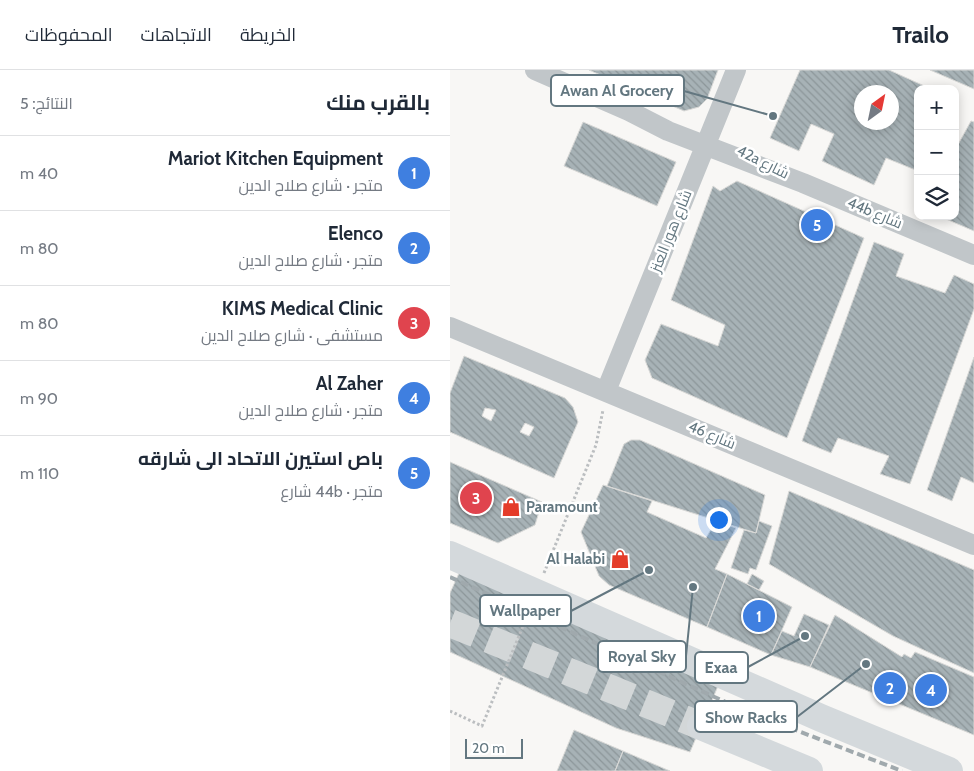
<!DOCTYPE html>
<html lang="ar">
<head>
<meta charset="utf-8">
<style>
	body { margin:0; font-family:Cabin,Cairo,sans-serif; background:#f6f6f7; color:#1f2937; direction:rtl }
	.controls { position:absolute; right:15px; top:15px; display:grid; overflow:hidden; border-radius:10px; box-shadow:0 2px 12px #0003 }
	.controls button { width:45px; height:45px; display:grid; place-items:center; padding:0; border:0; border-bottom:1px solid #e0e1e3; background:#fff; color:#1f2937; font:25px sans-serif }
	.compass { position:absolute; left:404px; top:15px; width:45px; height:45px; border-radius:50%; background:#fff; box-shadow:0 2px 12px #0003; rotate:33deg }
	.scale { position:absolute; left:15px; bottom:12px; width:58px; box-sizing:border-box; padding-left:5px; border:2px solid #637780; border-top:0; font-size:14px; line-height:18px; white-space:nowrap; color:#637780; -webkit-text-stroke:4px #fff; paint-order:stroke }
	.you { position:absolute; left:268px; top:449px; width:18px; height:18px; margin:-12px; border:4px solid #fff; border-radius:50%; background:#1a73e8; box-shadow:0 0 0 8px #1a73e833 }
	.badge { display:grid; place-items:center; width:32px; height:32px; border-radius:50%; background:#ea580c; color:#fff; font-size:16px; font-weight:700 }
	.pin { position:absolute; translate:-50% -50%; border:2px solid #fff; box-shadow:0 1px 5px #0006 }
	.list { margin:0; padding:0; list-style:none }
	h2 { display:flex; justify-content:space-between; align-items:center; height:65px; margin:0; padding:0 20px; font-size:21px }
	h2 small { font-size:16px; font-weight:400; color:#747a83 }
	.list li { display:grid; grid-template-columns:32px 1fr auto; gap:15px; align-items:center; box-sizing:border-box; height:75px; padding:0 20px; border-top:1px solid #e0e1e3 }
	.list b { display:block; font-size:19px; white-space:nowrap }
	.list p { margin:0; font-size:16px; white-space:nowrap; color:#747a83 }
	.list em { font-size:16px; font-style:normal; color:#747a83 }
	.icon { flex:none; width:28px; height:28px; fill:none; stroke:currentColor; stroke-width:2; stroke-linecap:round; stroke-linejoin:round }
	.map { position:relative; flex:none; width:524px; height:701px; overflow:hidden; direction:ltr }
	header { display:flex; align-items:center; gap:30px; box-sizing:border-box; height:70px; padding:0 25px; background:#fff; border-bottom:1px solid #e0e1e3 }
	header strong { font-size:24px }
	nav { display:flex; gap:28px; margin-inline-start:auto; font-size:18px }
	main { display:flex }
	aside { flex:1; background:#fff }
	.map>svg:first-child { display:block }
</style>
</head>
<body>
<header>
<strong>Trailo</strong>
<nav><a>الخريطة</a><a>الاتجاهات</a><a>المحفوظات</a></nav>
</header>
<main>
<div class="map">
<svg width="524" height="701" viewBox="0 0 524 701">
	<defs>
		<pattern id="building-back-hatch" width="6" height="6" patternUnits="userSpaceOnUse" patternTransform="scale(1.25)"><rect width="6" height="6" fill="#a7b2b6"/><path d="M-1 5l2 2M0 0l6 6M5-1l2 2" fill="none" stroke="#8c9699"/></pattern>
	</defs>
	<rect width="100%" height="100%" fill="#f8f7f5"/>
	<!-- building -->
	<path fill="url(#building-back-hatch)" stroke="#d9d9d7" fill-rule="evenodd" d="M 139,0 L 268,0 L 257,29 L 249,37 L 234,41 Z
		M 350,0 L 439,0 L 481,19 L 468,19 L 468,101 L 436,88 L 424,115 L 372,91 L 384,64 L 361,54 L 349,81 L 320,68 ZM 412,22 L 442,22 L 442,52 L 412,52 Z
		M 480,0 L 524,0 L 524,19 Z
		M 521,51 L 524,52 L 524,161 L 489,146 L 505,146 L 505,80 Z
		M 133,52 L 226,92 L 207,136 L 114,96 Z
		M 287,111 L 414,168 L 337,368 L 202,308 L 195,290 L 211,254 L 268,276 L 275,255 L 221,230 L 263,116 L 270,121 Z
		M 424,172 L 454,184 L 446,206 L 495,223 L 504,205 L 524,214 L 524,239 L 460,414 L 430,404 L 439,386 L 388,368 L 381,383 L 352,371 Z
		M 14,286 L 115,328 L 123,337 L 128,352 L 104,408 L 0,362 L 0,323 ZM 35,338 L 46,340 L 41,351 L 32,346 ZM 75,353 L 84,357 L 79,366 L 70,362 Z
		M 524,287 L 524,413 L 511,407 L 502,431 L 477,420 Z
		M 181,370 L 190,370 L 315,425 L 306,463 L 157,416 L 174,374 Z
		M 0,392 L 92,432 L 85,455 L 48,473 L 0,453 Z
		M 153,415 L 202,431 L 197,442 L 256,468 L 266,451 L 286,458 L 265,499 L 277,504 L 257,557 L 159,515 L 149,506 L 131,462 Z
		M 339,421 L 524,500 L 524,603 L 443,566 L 319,494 Z
		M 309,451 L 322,456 L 306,500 L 300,498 L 298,504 L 281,498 L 294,460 L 306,463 Z
		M 10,501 L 268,616 L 240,682 L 166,658 L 0,582 L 0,523 Z
		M 277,504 L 342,537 L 321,585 L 257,557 Z
		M 302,504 L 314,511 L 309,520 L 297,514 Z
		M 354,544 L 379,555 L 360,597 L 321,585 L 332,561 L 344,566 Z
		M 385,545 L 452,587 L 454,584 L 461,588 L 465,582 L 524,607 L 524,665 L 360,597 Z
		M 124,660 L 173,681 L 165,701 L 107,701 Z
		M 173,681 L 220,701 L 165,701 Z"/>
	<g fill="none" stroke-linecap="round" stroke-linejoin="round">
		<!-- secondary-tunnel -->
		<path stroke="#d3d7d8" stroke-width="28" stroke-dasharray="28 14" stroke-linecap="butt" d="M 0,553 L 251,656"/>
		<!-- path -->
		<path stroke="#bbbec0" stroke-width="3" stroke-dasharray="2.5 2.5" stroke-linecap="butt" d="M 94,503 L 146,375 L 153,340
			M 0,641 L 32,656 L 78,544"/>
		<!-- minor -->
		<path stroke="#c1c6c9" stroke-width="20" d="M 85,0 L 179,41 L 218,61 L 353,113 L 524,185
			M 0,257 L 524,475
			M 156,321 L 286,0"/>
		<!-- secondary -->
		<path stroke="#d4d9dc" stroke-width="28" d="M 0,485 L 371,648 L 499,701
			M 251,656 L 359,701"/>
		<!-- rail -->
		<path stroke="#a0a9ad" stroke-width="4" stroke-dasharray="8 4" stroke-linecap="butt" d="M 0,507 L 291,639 L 452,701"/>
	</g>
	<!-- icons -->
	<defs>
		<g id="shop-bare" transform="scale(1.5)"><path d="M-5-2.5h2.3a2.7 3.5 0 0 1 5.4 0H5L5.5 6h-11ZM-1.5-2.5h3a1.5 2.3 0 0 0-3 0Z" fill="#e43c29" stroke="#fff" stroke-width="2.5" paint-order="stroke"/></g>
	</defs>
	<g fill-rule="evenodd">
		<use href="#shop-bare" x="61" y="437"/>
		<use href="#shop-bare" x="170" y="489"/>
	</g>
	<g text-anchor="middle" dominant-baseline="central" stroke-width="5" stroke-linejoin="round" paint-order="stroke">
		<!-- street labels -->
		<g font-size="15" fill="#637780" stroke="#fff">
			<text transform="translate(313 92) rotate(27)">42a شارع</text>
			<text transform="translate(425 143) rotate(23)">44b شارع</text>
			<text transform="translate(221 161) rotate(-68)">شارع هور العنز</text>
			<text transform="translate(262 365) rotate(23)">شارع 46</text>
		</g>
		<!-- poi labels -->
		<g font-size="15" font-weight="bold" fill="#637780" stroke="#fff" text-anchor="start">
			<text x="76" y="437">Paramount</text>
			<text x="155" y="489" text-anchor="end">Al Halabi</text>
		</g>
	</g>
	<!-- callouts -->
	<path fill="none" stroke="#637780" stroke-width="2" d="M323 46L234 21M199 500L121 541M243 517L236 586M355 566L298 597M416 594L347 647"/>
	<g fill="#637780" stroke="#fff" stroke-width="2">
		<circle cx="323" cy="46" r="5"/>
		<circle cx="199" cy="500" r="5"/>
		<circle cx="243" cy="517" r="5"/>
		<circle cx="355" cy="566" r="5"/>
		<circle cx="416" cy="594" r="5"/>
	</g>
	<g fill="#fff" stroke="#637780" stroke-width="2">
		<rect x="101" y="5" width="133" height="31" rx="5"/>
		<rect x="30" y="525" width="91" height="31" rx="5"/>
		<rect x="148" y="571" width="88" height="31" rx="5"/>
		<rect x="245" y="582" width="53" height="31" rx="5"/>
		<rect x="245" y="631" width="102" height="31" rx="5"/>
	</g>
	<g font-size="16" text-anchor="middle" font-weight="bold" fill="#637780">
		<text x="167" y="26">Awan Al Grocery</text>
		<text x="75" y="546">Wallpaper</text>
		<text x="192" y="592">Royal Sky</text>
		<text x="271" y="603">Exaa</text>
		<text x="296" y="653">Show Racks</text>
	</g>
</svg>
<div class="controls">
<button>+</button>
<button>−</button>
<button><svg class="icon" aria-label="layers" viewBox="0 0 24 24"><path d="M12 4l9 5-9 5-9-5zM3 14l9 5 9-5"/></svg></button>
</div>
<svg class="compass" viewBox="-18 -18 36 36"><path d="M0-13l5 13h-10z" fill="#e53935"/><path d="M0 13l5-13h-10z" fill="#747a83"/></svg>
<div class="scale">20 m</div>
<div class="you"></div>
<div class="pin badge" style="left:309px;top:546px;background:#3f7fe0">1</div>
<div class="pin badge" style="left:440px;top:618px;background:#3f7fe0">2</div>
<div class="pin badge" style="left:26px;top:428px;background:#e0444e">3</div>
<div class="pin badge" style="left:481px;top:620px;background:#3f7fe0">4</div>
<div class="pin badge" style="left:367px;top:155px;background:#3f7fe0">5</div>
</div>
<aside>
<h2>بالقرب منك<small>النتائج: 5</small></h2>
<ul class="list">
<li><span class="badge" style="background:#3f7fe0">1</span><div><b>Mariot Kitchen Equipment</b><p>متجر · شارع صلاح الدين</p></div><em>40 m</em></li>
<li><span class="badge" style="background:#3f7fe0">2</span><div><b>Elenco</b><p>متجر · شارع صلاح الدين</p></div><em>80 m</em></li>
<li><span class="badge" style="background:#e0444e">3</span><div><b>KIMS Medical Clinic</b><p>مستشفى · شارع صلاح الدين</p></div><em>80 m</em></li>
<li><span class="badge" style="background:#3f7fe0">4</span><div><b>Al Zaher</b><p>متجر · شارع صلاح الدين</p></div><em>90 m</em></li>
<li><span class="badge" style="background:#3f7fe0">5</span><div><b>باص استيرن الاتحاد الى شارقه</b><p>متجر · 44b شارع</p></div><em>110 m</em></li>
</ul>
</aside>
</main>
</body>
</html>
